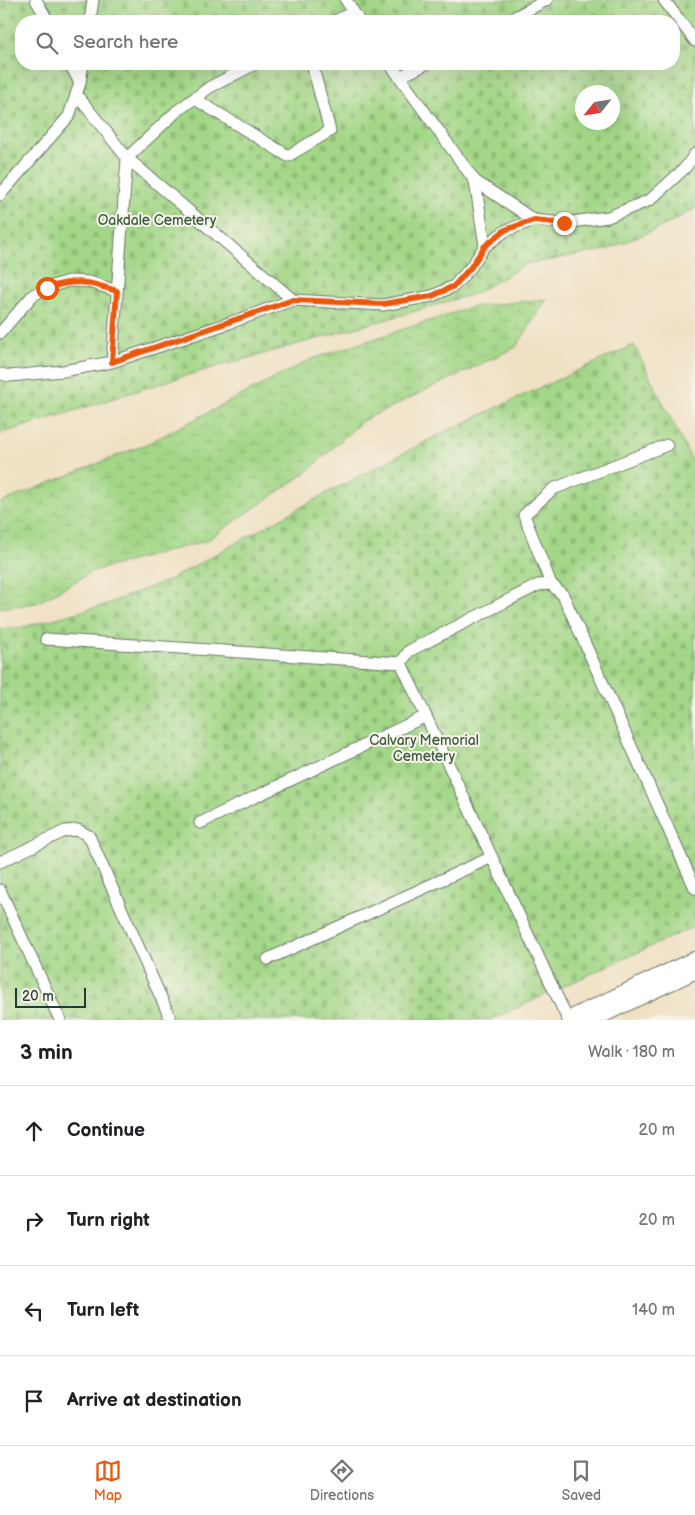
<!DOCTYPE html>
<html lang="en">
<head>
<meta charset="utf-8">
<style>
	body { margin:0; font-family:"Balsamiq Sans",sans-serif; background:#f2f2f2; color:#202124 }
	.compass { position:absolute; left:575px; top:85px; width:45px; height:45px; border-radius:50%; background:#fff; box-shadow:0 5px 20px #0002; rotate:240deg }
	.scale { position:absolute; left:15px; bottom:12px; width:71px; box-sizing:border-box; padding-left:5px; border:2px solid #1f3d34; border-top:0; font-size:14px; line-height:18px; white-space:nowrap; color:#1f3d34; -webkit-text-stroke:4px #f7f3e8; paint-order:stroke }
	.stop { position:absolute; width:15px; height:15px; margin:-11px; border:4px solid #ea580c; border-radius:50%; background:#fff }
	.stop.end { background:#ea580c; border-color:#fff; box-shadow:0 1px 5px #0008 }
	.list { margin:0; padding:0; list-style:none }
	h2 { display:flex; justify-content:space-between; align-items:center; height:65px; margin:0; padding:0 20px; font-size:21px }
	h2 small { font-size:16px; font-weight:400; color:#757577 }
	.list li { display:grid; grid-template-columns:32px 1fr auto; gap:15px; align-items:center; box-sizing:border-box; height:90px; padding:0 20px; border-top:1px solid #e0e0e0 }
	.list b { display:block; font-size:19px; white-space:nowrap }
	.list em { font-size:16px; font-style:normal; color:#757577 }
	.icon { flex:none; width:28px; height:28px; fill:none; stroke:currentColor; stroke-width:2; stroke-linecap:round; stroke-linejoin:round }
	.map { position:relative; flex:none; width:695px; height:1020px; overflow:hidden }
	.search { position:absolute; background:#fff; box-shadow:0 5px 20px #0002; left:15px; right:15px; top:15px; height:55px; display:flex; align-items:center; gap:12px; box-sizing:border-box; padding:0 18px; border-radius:20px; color:#757577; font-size:19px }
	.sheet { height:425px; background:#fff }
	nav { display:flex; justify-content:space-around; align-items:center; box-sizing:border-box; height:70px; border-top:1px solid #e0e0e0; background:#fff; font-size:14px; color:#757577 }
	nav a { display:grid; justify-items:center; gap:2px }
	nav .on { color:#ea580c }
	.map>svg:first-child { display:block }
</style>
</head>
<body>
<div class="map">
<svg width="695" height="1020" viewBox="0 0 695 1020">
	<defs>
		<pattern id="wetland-marsh" width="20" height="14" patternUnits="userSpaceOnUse" patternTransform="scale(1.25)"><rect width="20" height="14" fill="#a3d787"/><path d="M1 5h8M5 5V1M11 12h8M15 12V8" fill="none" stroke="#8cb975"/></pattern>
		<pattern id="cemetery-stones" width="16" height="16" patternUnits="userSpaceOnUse" patternTransform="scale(1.25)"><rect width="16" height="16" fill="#a3d787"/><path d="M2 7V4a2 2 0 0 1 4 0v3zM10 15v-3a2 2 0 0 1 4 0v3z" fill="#8cb975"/></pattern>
	</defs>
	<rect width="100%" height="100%" fill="#f7f3e8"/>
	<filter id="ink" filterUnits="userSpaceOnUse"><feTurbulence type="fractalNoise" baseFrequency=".02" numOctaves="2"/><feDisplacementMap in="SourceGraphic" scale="10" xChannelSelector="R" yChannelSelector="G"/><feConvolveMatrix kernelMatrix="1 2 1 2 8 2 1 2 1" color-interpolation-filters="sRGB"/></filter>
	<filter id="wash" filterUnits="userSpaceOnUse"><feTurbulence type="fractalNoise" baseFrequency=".0096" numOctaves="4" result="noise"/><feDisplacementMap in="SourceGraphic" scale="20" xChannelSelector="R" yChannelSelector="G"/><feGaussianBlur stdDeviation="1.12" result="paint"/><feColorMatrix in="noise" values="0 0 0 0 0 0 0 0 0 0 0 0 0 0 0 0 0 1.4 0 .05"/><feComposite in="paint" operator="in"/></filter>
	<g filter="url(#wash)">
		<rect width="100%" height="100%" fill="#f0e1c4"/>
		<!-- wetland -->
		<path fill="url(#wetland-marsh)" stroke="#618a5e" d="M 547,299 L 516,347 L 362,421 L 307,472 L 206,541 L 93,571 L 37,603 L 0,608 L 0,503 L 149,443 L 312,359 L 472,307 Z"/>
		<!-- cemetery -->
		<path fill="url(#cemetery-stones)" stroke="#618a5e" fill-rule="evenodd" d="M 0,0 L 695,0 L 695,209 L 659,228 L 606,250 L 526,264 L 476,293 L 402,315 L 184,376 L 0,434 ZM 21,21 L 674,21 L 674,64 L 21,64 ZM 582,92 L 612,92 L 612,122 L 582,122 Z
			M 634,345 L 695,467 L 695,926 L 490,1020 L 0,1020 L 0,629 L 24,627 L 104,605 L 169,580 L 327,493 L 452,428 Z"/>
	</g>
	<g filter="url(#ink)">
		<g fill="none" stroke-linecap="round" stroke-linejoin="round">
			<!-- service casing -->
			<g stroke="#687666" stroke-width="13">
				<path id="service" d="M 36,0 L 48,21
					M 346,0 L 359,21
					M 664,0 L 695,41
					M 90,21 L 93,0
					M 335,21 L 353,12
					M 507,21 L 547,0
					M 70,64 L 80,83
					M 390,64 L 475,181 L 534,220 L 564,223 L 608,217 L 650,200 L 685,168 L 695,154
					M 400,77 L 426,64
					M 76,94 L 127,158 L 293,300 L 383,305 L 432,296 L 454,286 L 471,267 L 485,246 L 505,231 L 534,220
					M 195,99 L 288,156 L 330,131 L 312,64
					M 475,181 L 485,246
					M 0,195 L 69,116 L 80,83 L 83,64
					M 0,333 L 33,295 L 47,288 L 68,281 L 89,282 L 117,291
					M 112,362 L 127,158 L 177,111 L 210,87 L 255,64
					M 0,374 L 10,376 L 63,371 L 112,362 L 229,323 L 293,300
					M 551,584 L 524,515 L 553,489 L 667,445
					M 46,639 L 401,663
					M 200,823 L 426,716
					M 0,862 L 65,831 L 78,830 L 89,836 L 171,1020
					M 0,890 L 60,1020
					M 268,959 L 492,857
					M 568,1020 L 401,663 L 409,651 L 538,585 L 551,584 L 563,595 L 695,888"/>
			</g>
			<!-- tertiary casing -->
			<g stroke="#687666" stroke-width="28">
				<path id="tertiary" d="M 579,1020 L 695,965"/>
			</g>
			<!-- service -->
			<use href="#service" stroke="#fff" stroke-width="11"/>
			<!-- tertiary -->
			<use href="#tertiary" stroke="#fff" stroke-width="26"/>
		</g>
	</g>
	<g fill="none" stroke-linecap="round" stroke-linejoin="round" filter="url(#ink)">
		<!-- route -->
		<path stroke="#ea580c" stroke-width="6" d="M 47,288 C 78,278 87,282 117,291 L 112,362 L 293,300 L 383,304 L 432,296 L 454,286 L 471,267 L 485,246 L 505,230 L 534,220 L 564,223"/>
	</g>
	<g text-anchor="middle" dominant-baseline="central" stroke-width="4" stroke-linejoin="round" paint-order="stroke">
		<!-- park labels -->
		<g font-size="14" fill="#395c45" stroke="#f7f3e8">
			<text x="157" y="220">Oakdale Cemetery</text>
			<text x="424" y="740">Calvary Memorial<tspan x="424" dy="16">Cemetery</tspan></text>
		</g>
	</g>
</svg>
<svg class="compass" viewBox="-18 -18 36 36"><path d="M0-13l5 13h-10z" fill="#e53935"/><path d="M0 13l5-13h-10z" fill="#757577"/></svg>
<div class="scale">20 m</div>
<div class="stop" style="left:47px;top:288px"></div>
<div class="stop end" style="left:564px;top:223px"></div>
<div class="search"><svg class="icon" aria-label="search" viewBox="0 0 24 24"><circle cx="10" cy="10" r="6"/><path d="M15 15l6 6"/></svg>Search here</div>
</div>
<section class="sheet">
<h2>3 min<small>Walk · 180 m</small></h2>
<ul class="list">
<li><svg class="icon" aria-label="ahead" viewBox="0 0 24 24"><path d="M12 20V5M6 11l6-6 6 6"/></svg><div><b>Continue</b></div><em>20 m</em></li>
<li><svg class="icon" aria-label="right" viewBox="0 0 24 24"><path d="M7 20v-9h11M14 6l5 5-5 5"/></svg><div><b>Turn right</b></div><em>20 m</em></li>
<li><svg class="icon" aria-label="left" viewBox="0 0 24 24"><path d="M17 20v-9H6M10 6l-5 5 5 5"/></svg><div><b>Turn left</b></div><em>140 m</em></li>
<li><svg class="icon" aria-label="arrive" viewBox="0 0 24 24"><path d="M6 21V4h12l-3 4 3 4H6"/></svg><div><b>Arrive at destination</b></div></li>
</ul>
</section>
<nav>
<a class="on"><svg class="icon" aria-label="map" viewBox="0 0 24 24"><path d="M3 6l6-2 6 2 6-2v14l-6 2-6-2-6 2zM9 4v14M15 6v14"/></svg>Map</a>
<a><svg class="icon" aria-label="directions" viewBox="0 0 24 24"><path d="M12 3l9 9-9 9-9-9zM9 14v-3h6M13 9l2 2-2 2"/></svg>Directions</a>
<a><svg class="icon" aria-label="saved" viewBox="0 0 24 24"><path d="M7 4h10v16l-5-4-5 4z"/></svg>Saved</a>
</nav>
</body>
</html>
